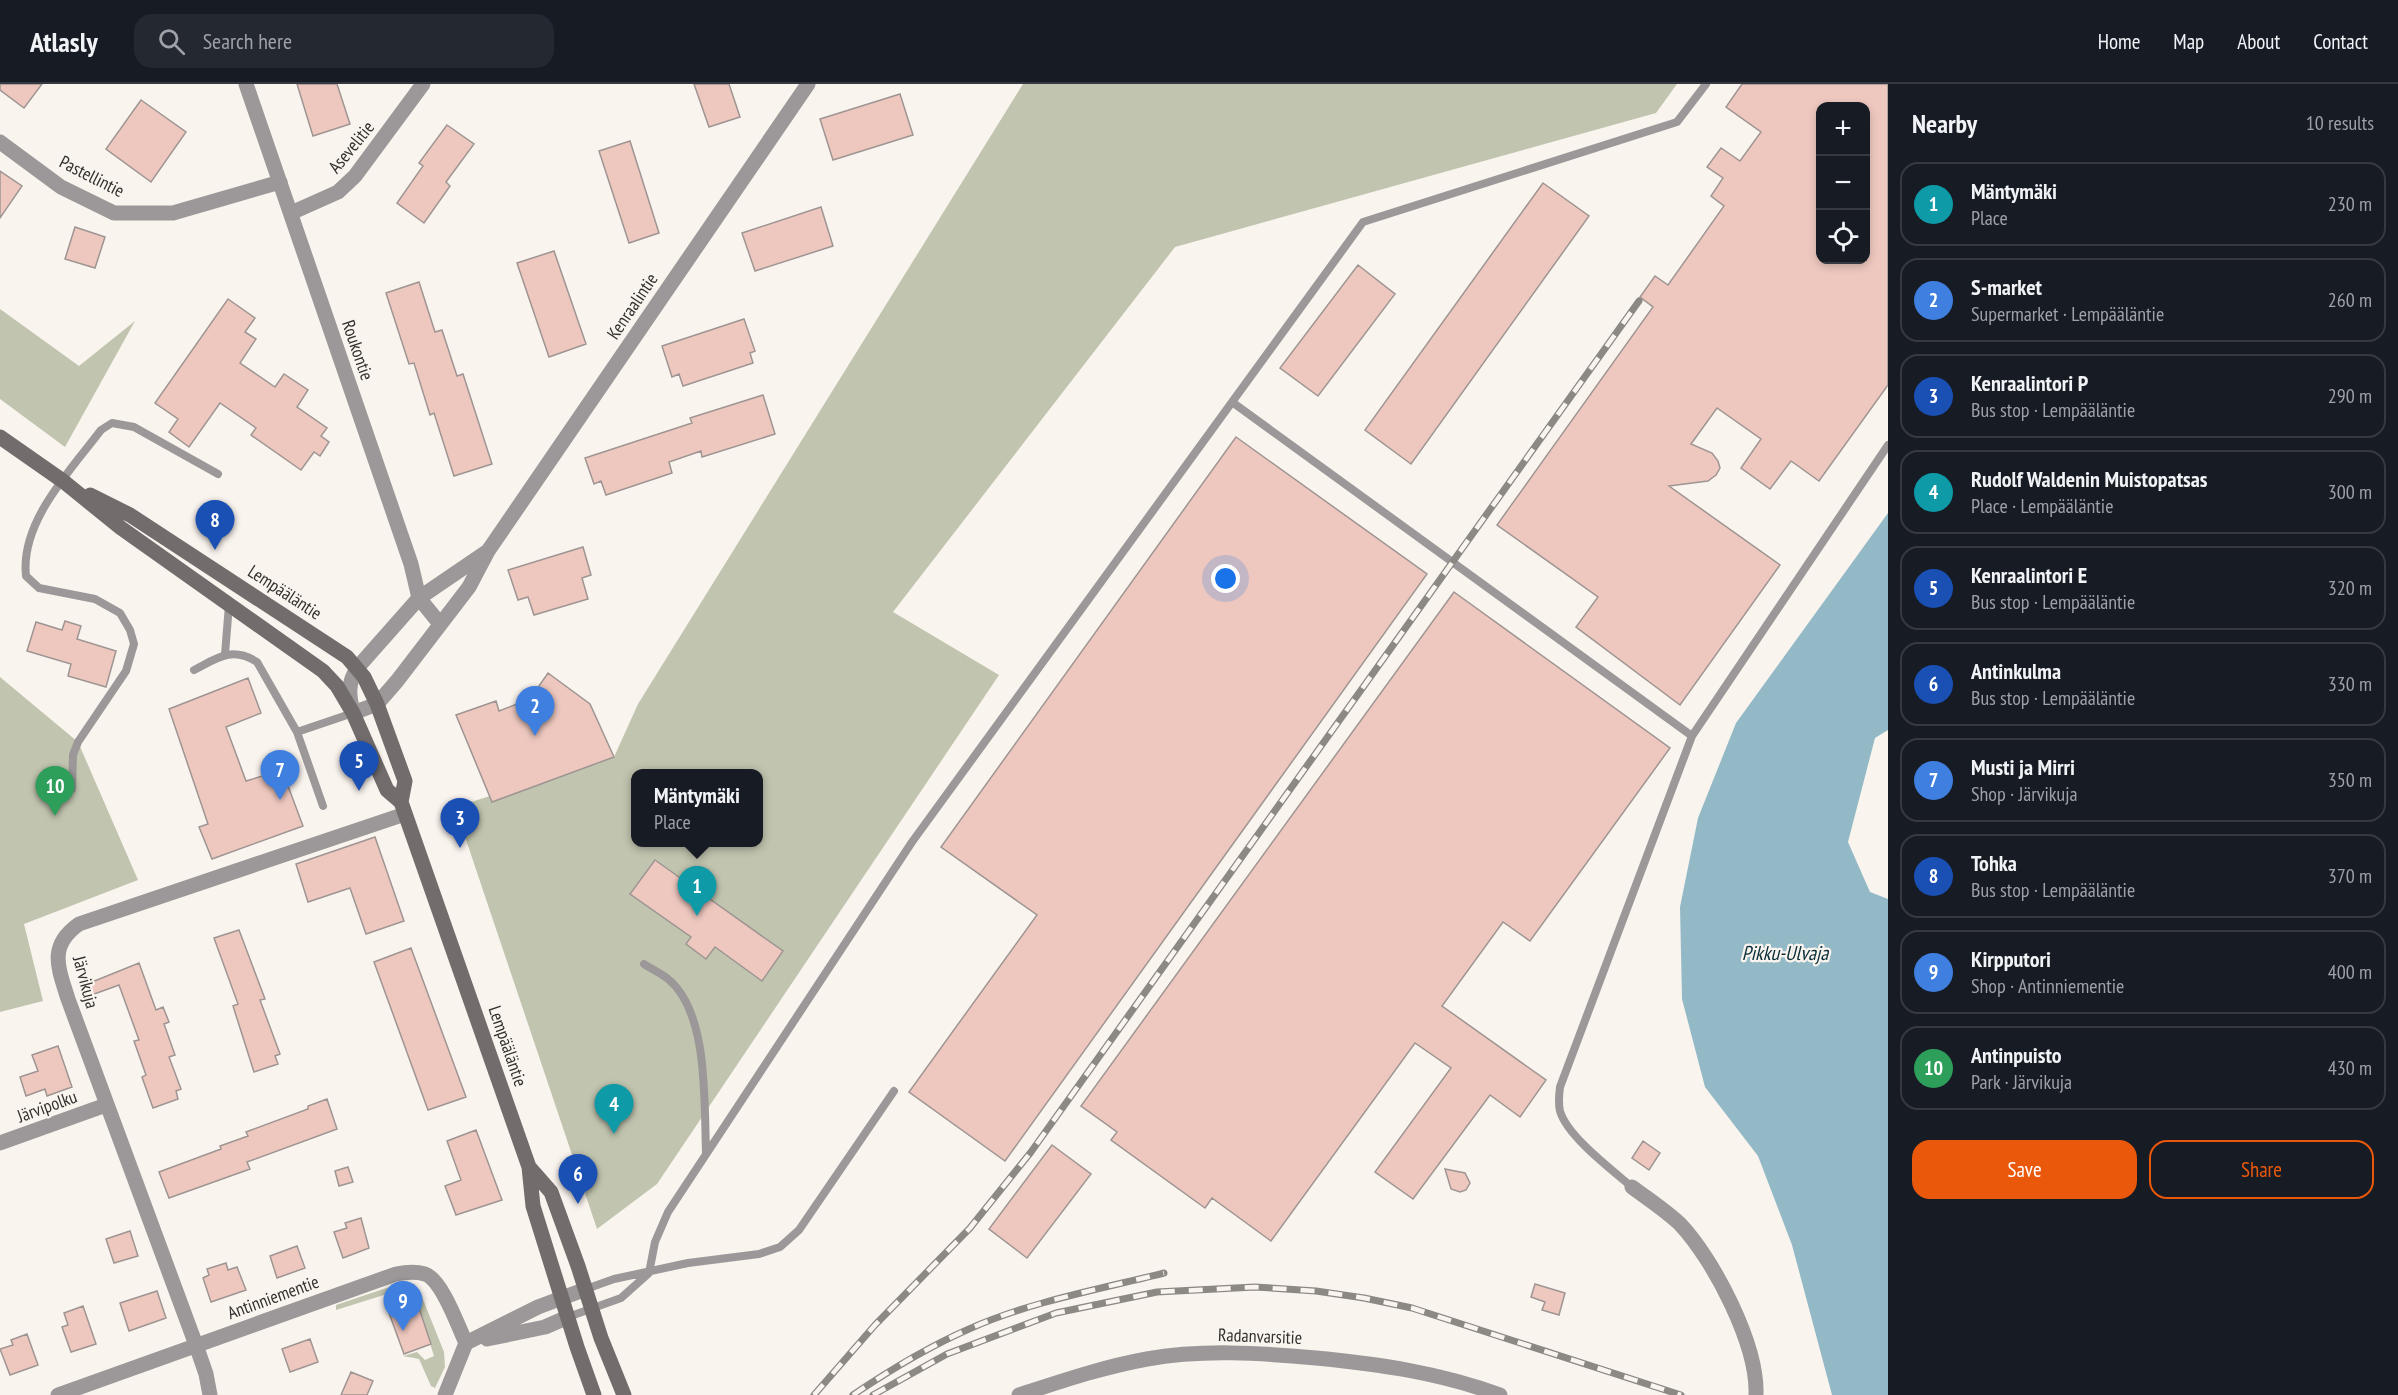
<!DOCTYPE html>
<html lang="en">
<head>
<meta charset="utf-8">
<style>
	body { margin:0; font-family:"PT Sans Narrow",sans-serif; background:#242831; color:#f1f3f6 }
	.controls { position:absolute; right:18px; top:18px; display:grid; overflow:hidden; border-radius:12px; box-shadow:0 3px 9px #0003 }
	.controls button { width:54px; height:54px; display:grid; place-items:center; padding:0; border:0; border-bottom:2px solid #363941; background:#171b24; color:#f1f3f6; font:30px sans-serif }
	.you { position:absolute; left:1226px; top:495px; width:21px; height:21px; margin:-15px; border:4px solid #fff; border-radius:50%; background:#1a73e8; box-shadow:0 0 0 9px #1a73e833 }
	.badge { display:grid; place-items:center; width:39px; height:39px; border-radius:50%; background:#ea580c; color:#fff; font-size:20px; font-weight:700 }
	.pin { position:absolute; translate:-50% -50px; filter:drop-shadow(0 2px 3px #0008) }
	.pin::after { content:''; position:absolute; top:32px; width:21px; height:18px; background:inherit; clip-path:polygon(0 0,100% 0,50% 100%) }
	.popup { position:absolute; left:631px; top:685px; width:132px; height:78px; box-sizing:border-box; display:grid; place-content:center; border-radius:12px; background:#171b24; filter:drop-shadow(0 2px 4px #0005); font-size:20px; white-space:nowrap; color:#9ea1a6 }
	.popup b { font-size:22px; color:#f1f3f6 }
	.popup::after { content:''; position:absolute; left:50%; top:100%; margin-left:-12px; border:12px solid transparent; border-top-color:#171b24 }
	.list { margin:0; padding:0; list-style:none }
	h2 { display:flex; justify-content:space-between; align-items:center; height:78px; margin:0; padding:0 24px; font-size:26px }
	h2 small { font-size:20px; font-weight:400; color:#9ea1a6 }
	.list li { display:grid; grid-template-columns:39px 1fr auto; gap:18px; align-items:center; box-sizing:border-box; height:84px; margin:0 12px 12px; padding:0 12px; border:2px solid #363941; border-radius:18px }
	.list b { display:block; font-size:22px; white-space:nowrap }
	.list p { margin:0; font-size:20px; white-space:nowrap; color:#9ea1a6 }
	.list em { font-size:20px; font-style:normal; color:#9ea1a6 }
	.actions { display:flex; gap:12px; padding:18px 24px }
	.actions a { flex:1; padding:14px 0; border:2px solid #ea580c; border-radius:18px; text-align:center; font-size:21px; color:#ea580c }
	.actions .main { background:#ea580c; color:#fff }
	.icon { flex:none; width:33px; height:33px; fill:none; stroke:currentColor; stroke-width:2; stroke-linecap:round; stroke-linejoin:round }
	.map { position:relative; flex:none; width:1888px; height:1311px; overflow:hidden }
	header { display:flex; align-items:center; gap:36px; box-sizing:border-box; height:84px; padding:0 30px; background:#171b24; border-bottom:2px solid #363941 }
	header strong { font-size:28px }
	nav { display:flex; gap:33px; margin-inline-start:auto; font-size:21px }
	.search { width:420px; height:54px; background:#242831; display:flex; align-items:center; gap:15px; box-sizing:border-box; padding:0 21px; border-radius:18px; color:#9ea1a6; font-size:22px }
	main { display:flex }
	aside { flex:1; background:#171b24 }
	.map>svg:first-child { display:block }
</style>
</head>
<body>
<header>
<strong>Atlasly</strong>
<div class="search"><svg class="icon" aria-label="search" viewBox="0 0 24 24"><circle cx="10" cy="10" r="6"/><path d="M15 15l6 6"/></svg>Search here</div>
<nav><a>Home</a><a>Map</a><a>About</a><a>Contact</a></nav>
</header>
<main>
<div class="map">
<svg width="1888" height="1311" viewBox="0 0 1888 1311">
	<rect width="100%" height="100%" fill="#faf4ee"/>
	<!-- green -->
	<path fill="#c1c5af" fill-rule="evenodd" d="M 1023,0 L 1677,0 L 1656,29 L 1175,163 L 893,528 L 999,591 L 657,1100 L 597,1145 L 455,723 L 614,673 L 638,620 ZM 636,690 L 758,690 L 758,758 L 636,758 Z
		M 0,225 L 79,282 L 135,237 L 65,363 L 0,315 Z
		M 0,593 L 78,658 L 138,796 L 24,840 L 43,917 L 0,928 Z
		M 404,1198 L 410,1199 L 420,1208 L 444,1268 L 445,1283 L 435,1304 L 431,1302 L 419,1275 L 403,1272 L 417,1268 L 425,1276 L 434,1272 L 417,1219 L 403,1205 L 336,1226 L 336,1221 Z"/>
	<!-- water -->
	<path fill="#93b9c7" d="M 1888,429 L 1888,646 L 1875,654 L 1848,758 L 1870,808 L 1888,815 L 1888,1311 L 1832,1311 L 1792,1161 L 1758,1072 L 1705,1003 L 1682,915 L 1680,823 L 1698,734 L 1736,639 Z"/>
	<!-- building -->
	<path fill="#eec8bf" stroke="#9e9593" stroke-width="1.5" fill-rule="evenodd" d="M 0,0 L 42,0 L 24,24 L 0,6 Z
		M 297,0 L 337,0 L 350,40 L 313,52 Z
		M 694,0 L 729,0 L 740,33 L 709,43 Z
		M 1742,0 L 1888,0 L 1888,301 L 1819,397 L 1791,377 L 1770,405 L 1741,384 L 1761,355 L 1717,324 L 1691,360 L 1712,369 L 1718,377 L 1720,384 L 1716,391 L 1708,397 L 1669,402 L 1780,481 L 1680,621 L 1576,543 L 1598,513 L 1497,441 L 1653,223 L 1640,213 L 1655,192 L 1668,201 L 1724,122 L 1711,112 L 1723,94 L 1707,83 L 1721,64 L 1740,77 L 1761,48 L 1726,23 ZM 1821,22 L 1866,22 L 1866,176 L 1821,176 Z
		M 900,10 L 913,51 L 833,76 L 820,35 Z
		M 141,16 L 186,48 L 151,98 L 106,65 Z
		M 447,41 L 474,60 L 446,98 L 450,102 L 424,139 L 397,119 L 423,82 L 419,79 Z
		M 630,57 L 659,149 L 629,159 L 599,67 Z
		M 0,87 L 22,102 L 0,134 Z
		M 1543,99 L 1589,132 L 1411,380 L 1365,346 Z
		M 821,123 L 833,162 L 755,187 L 742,149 Z
		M 75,143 L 105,153 L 95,184 L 65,175 Z
		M 554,167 L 586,260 L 549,273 L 517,179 Z
		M 1358,181 L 1395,210 L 1318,312 L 1280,284 Z
		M 419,198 L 435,248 L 442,246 L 457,292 L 463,290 L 492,380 L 454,392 L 434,329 L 430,331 L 414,279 L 409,280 L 386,209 Z
		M 228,215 L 255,234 L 245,248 L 256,255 L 240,279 L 275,303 L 284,290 L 308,306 L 297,323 L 327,344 L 321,352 L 329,358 L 320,372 L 314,368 L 301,386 L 251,351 L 256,344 L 220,319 L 189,363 L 169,348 L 178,335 L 155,319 Z
		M 744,235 L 755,267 L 750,269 L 753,279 L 683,302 L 679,290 L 672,293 L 662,262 Z
		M 763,311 L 775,350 L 702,373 L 701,367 L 669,378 L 672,389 L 606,411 L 601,397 L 594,400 L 585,374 L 692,339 L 690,334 Z
		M 1236,353 L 1427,490 L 1005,1077 L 909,1008 L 1037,831 L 941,763 Z
		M 583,463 L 591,491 L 582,494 L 588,515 L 534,531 L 528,513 L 518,516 L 508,486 Z
		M 1454,508 L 1670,664 L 1530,857 L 1503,838 L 1442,922 L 1546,996 L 1520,1033 L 1490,1011 L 1413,1115 L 1375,1088 L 1451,984 L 1415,959 L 1271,1157 L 1212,1114 L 1205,1124 L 1111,1056 L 1117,1048 L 1081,1022 Z
		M 65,537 L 81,542 L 77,555 L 116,567 L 106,603 L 68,592 L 71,580 L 27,567 L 36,538 L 62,546 Z
		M 548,589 L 590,620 L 614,673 L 492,718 L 456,631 L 496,617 L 499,627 L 530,615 Z
		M 248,594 L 261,629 L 226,643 L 246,697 L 282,686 L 303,742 L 212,775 L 199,743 L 208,740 L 169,625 Z
		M 375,753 L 404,837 L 366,850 L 350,804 L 308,818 L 296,780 Z
		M 655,776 L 783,867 L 762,897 L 715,863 L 706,875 L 686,860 L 691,853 L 630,810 Z
		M 239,846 L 265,915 L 260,916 L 280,970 L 275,972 L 278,980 L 254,988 L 233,922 L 238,920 L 214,854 Z
		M 411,864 L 466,1013 L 428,1026 L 374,878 Z
		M 139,879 L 156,926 L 163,923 L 169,938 L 164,940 L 175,971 L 169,973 L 181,1005 L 176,1007 L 178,1015 L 153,1024 L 142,993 L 146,991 L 134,957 L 139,956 L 119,901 L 86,913 L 82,902 Z
		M 58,962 L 72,1003 L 47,1012 L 45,1005 L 26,1012 L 20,993 L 38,987 L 32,971 Z
		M 327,1015 L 337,1045 L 247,1078 L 250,1085 L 169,1114 L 159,1088 L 221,1065 L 220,1062 L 248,1052 L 246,1048 L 308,1025 L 308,1022 Z
		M 476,1046 L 502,1116 L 456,1131 L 445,1102 L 461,1096 L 447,1057 Z
		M 1643,1057 L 1660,1069 L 1649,1086 L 1632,1074 Z
		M 1052,1061 L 1091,1090 L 1027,1174 L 989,1145 Z
		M 348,1083 L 353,1098 L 339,1102 L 335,1087 Z
		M 1445,1085 L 1465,1089 L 1470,1099 L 1466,1106 L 1460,1108 L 1451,1105 Z
		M 361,1134 L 369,1164 L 343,1174 L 334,1148 L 347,1144 L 345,1139 Z
		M 130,1147 L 138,1172 L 114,1179 L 106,1155 Z
		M 297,1162 L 305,1184 L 277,1194 L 270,1172 Z
		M 226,1179 L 228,1186 L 237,1183 L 246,1206 L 211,1218 L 203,1194 L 209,1191 L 207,1185 Z
		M 1535,1200 L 1565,1209 L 1559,1231 L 1542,1226 L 1545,1218 L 1531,1213 Z
		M 157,1207 L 166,1234 L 129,1247 L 120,1219 Z
		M 417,1218 L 431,1260 L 404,1270 L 389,1229 Z
		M 83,1222 L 96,1260 L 71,1268 L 62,1243 L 68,1241 L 64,1229 Z
		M 27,1250 L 38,1281 L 10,1291 L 0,1265 L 13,1261 L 11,1256 Z
		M 310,1255 L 318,1278 L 290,1288 L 282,1265 Z
		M 351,1288 L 373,1297 L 367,1311 L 341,1311 Z"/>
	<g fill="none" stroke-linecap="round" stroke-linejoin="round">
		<!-- service -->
		<path stroke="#9c9899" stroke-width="8" d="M 1232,318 L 1692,652
			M 225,570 L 229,521
			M 194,586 C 217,574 232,562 257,578 L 297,648 L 323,722
			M 297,648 L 353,629
			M 72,705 L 73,671 L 78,658 L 126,587 L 134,560 L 130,546 L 120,529 L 95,515 L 39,504 L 26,492 C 20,438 70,387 101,346 L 112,339 L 134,343 L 218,390
			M 644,880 C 651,885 661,889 668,895 C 709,928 704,1020 706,1069
			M 1632,1103 C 1612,1086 1567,1052 1560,1027 C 1558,1019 1559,1011 1560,1003 L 1692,652 L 1888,361
			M 586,1205 L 614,1195 L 688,1179 L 759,1170 L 780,1163 L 799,1146 L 894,1007
			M 568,1233 L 621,1214 L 649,1189 L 655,1158 L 668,1128 L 912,758 L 1363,138 L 1677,38 L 1706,0"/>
		<!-- minor -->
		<path stroke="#9c9899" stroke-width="15" d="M 0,58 L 61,103 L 114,129 L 173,129 L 280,98
			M 291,129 L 338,108 L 355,92 L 423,0
			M 0,1059 L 106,1021
			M 1632,1103 C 1648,1115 1665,1126 1680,1140 C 1714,1176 1758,1261 1756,1311
			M 58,1311 L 396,1190 C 406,1188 415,1187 425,1190 C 442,1196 458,1242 466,1259 L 445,1311
			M 210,1311 L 206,1290 L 196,1261 L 68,915 C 58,883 48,862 79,840 L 405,730"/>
		<!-- tertiary -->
		<path stroke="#9c9899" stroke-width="15" d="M 246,0 L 411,480 L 419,514 L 440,540
			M 488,467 L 419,514 L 358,583 C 347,599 349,611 353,629 L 377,620 L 397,597 L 469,503 L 488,467 L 808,0
			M 487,1255 L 545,1243 L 568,1233
			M 466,1259 L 538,1223 L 586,1205
			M 1019,1311 C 1062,1297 1103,1283 1147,1275 C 1202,1265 1261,1269 1316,1274 C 1379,1280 1441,1289 1500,1311"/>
		<!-- secondary -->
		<path stroke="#726c6d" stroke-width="15" d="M 0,353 L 63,397 L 121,444 L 323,587 L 337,602 L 353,629 L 387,706 L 401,718 L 529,1083 L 533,1122 L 577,1263 L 594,1311
			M 90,411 L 130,431 L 347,573 L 364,593 L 377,620 L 405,697 L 401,718
			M 529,1083 L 551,1108 L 578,1182 L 601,1254 L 624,1311"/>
		<!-- rail casing -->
		<g stroke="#8c8884" stroke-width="7">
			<path id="rail" d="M 814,1311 L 875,1241 L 970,1144 L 1031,1068 L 1639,217
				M 853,1311 C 890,1286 928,1263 969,1245 C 1029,1218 1100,1205 1164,1189
				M 873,1311 L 947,1270 L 1056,1229 L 1157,1208 L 1255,1203 L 1316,1207 L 1364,1214 L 1412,1224 L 1681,1311"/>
		</g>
		<!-- rail -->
		<use href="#rail" stroke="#faf4ee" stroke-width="4.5" stroke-dasharray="14" stroke-linecap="butt"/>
	</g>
	<g text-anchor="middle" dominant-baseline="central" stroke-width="4.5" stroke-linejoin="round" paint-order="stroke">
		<!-- street labels -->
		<g font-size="18" fill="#33312f" stroke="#faf4ee">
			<text transform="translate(351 63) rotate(-51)">Asevelitie</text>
			<text transform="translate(92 92) rotate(27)">Pastellintie</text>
			<text transform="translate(632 222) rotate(-56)">Kenraalintie</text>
			<text transform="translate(358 266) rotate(71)">Roukontie</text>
			<text transform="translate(285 508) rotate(33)">Lempääläntie</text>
			<text transform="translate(86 898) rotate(75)">Järvikuja</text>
			<text transform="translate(508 962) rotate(71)">Lempääläntie</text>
			<text transform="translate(47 1022) rotate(-20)">Järvipolku</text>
			<text transform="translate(273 1213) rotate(-20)">Antinniementie</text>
			<text transform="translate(1260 1252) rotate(2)">Radanvarsitie</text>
		</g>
		<!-- water labels -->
		<g font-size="20" font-style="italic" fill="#092e3a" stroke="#faf4ee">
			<text x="1785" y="869">Pikku-Ulvaja</text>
		</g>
	</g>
</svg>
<div class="controls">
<button>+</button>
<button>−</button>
<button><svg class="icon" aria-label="locate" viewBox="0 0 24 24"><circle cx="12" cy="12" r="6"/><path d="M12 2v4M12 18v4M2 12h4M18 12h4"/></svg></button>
</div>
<div class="you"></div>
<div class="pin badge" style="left:697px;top:832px;background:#0f9aa8">1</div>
<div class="popup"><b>Mäntymäki</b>Place</div>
<div class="pin badge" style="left:535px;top:652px;background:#3f7fe0">2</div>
<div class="pin badge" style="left:460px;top:764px;background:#1a4fb4">3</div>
<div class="pin badge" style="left:614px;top:1050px;background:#0f9aa8">4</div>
<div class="pin badge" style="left:359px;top:707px;background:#1a4fb4">5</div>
<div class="pin badge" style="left:578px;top:1120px;background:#1a4fb4">6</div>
<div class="pin badge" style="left:280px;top:716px;background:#3f7fe0">7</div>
<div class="pin badge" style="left:215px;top:466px;background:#1a4fb4">8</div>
<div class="pin badge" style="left:403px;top:1247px;background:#3f7fe0">9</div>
<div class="pin badge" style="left:55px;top:732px;background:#2e9e5b">10</div>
</div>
<aside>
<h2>Nearby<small>10 results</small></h2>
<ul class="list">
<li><span class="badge" style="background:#0f9aa8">1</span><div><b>Mäntymäki</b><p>Place</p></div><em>230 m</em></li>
<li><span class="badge" style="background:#3f7fe0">2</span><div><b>S-market</b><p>Supermarket · Lempääläntie</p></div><em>260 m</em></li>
<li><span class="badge" style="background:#1a4fb4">3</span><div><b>Kenraalintori P</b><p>Bus stop · Lempääläntie</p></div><em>290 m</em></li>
<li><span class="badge" style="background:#0f9aa8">4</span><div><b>Rudolf Waldenin Muistopatsas</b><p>Place · Lempääläntie</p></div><em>300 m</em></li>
<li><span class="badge" style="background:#1a4fb4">5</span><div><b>Kenraalintori E</b><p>Bus stop · Lempääläntie</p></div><em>320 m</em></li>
<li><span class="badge" style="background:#1a4fb4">6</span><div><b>Antinkulma</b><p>Bus stop · Lempääläntie</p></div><em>330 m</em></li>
<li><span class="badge" style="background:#3f7fe0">7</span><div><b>Musti ja Mirri</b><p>Shop · Järvikuja</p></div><em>350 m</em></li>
<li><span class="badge" style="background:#1a4fb4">8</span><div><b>Tohka</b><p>Bus stop · Lempääläntie</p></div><em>370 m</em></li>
<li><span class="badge" style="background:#3f7fe0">9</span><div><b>Kirpputori</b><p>Shop · Antinniementie</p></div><em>400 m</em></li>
<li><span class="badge" style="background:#2e9e5b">10</span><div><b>Antinpuisto</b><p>Park · Järvikuja</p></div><em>430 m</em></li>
</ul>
<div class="actions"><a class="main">Save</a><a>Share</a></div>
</aside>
</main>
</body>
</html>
